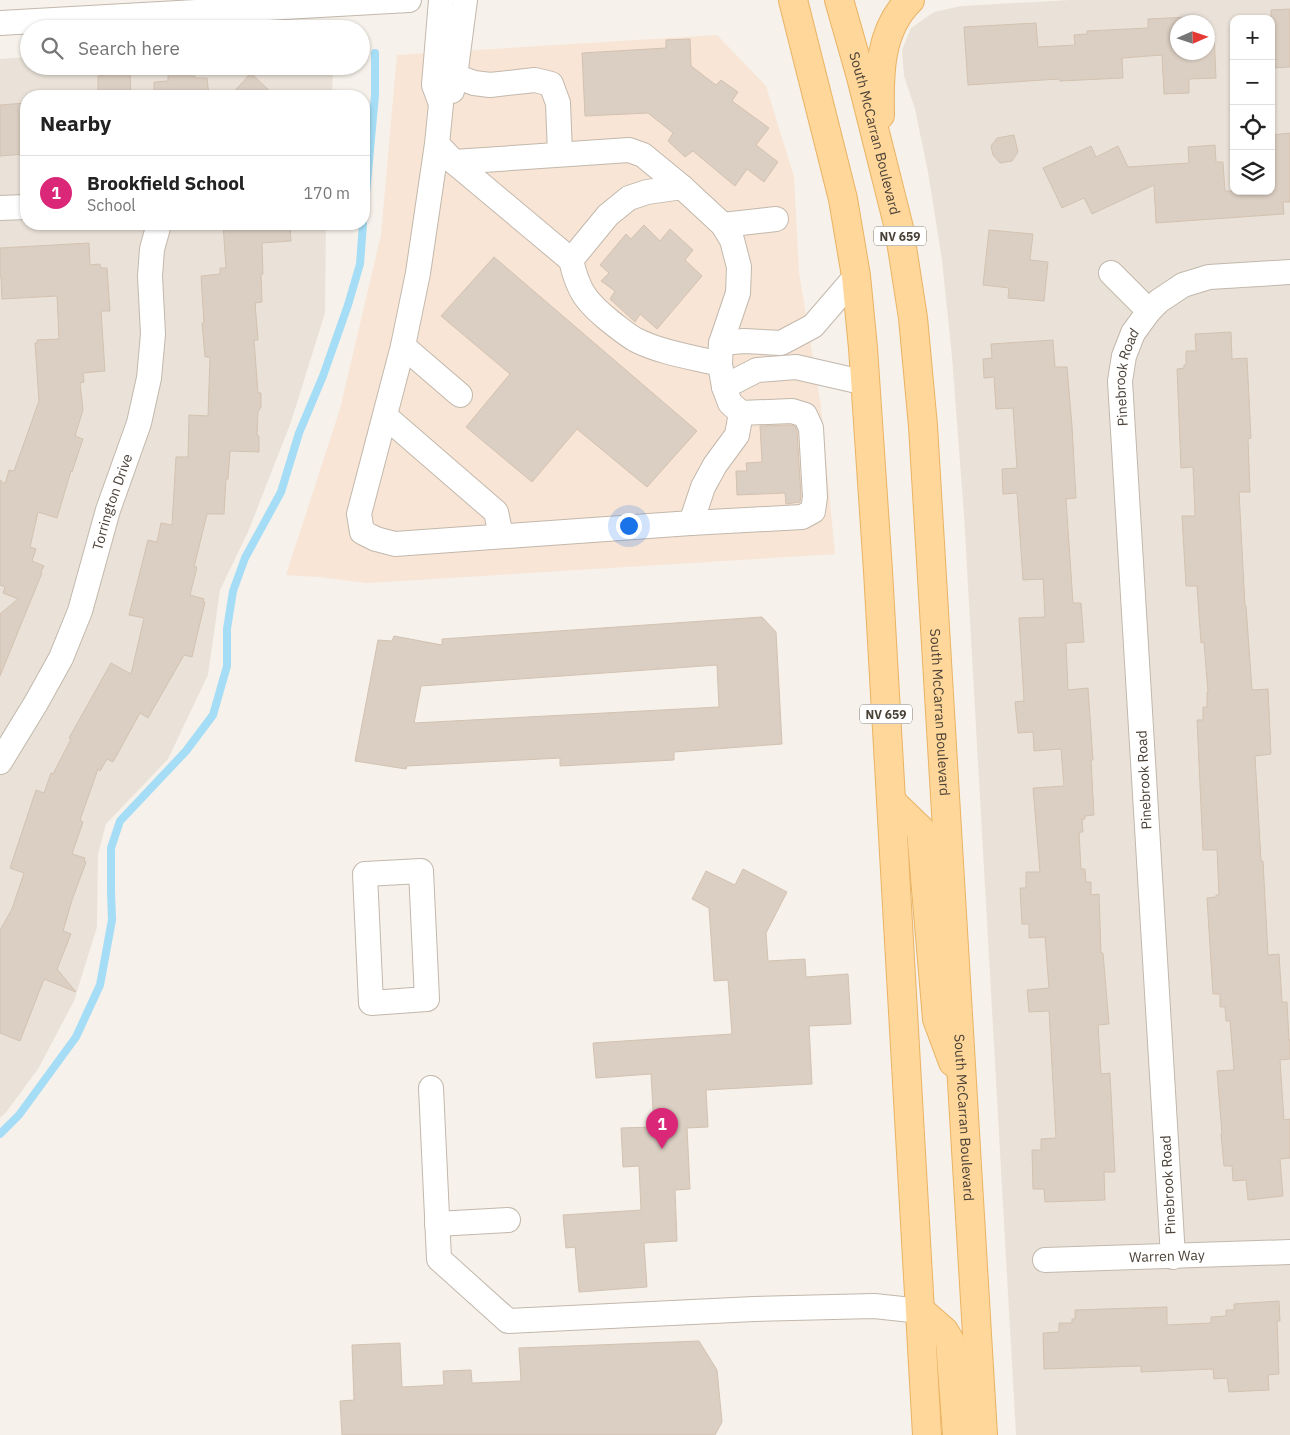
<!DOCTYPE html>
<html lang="en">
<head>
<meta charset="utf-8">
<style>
	body { margin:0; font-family:"IBM Plex Sans",sans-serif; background:#f6f6f6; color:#222 }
	.controls { position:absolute; right:15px; top:15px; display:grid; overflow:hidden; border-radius:10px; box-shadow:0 1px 4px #0004 }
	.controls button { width:45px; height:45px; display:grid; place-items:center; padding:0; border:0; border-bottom:1px solid #e0e0e0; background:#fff; color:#222; font:25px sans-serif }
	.compass { position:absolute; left:1170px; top:15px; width:45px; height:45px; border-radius:50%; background:#fff; box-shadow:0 1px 4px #0004; rotate:87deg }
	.you { position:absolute; left:628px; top:525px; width:18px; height:18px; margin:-12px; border:4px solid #fff; border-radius:50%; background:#1a73e8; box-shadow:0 0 0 8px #1a73e833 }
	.badge { display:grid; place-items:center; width:32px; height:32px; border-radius:50%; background:#db2777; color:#fff; font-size:16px; font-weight:700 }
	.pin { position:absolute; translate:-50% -41px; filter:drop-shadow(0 1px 2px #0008) }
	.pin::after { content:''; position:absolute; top:26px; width:18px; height:15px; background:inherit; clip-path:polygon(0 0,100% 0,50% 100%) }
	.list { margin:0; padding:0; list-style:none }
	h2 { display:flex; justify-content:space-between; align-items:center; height:65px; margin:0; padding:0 20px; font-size:21px }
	h2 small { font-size:16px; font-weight:400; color:#767676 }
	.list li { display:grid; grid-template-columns:32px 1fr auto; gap:15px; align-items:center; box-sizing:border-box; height:75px; padding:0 20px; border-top:1px solid #e0e0e0 }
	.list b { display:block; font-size:19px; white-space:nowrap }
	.list p { margin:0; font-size:16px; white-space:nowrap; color:#767676 }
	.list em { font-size:16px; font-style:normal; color:#767676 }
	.icon { flex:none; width:28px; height:28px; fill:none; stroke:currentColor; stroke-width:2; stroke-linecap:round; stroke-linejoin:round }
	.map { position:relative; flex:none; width:1290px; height:1435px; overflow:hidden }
	.search { position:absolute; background:#fff; box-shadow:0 1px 4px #0004; left:20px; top:20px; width:350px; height:55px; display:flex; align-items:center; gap:12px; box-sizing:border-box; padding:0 18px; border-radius:28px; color:#767676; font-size:19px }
	.panel { position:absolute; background:#fff; box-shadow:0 1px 4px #0004; left:20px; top:90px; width:350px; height:140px; border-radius:20px }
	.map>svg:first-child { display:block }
</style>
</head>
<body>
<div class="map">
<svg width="1290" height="1435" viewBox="0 0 1290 1435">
	<rect width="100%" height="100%" fill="#f6f1ea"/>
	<!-- residential -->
	<path fill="#eae2d8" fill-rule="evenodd" d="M 1070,0 L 1290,0 L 1290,1435 L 1016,1435 L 964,515 L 952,357 L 942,260 L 928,172 L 915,109 L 904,76 L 902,50 L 911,28 L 934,12 L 961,6 ZM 1234,19 L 1271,19 L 1271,191 L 1234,191 ZM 1178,22 L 1208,22 L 1208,52 L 1178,52 Z
		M 29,57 L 29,66 L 333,66 L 332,96 L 26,96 L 26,224 L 326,224 L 325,313 L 291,422 L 248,532 L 220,590 L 208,675 L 168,759 L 106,824 L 98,854 L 97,927 L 74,1001 L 38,1069 L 7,1111 L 0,1118 L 0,59 Z"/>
	<!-- commercial -->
	<path fill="#f8e5d5" d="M 717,35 L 766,86 L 794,177 L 799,272 L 821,407 L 835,554 L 367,583 L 319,577 L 286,575 L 340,409 L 381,235 L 397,55 Z"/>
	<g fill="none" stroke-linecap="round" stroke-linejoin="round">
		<!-- stream -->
		<path stroke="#a4ddf5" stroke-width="8" d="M 364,216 L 375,95 L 375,53
			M 0,1134 L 19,1115 L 76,1037 L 100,985 L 112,920 L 111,891 L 111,848 L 120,821 L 186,751 L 213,715 L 227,666 L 227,629 L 233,591 L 245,558 L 281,492 L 299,433 L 323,376 L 348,305 L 360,264 L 363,224"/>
	</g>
	<!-- building -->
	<path fill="#dbcec2" stroke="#d3c2b1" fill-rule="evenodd" d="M 1290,9 L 1290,67 L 1271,68 L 1271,10 Z
		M 1188,17 L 1188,22 L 1178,22 L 1178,52 L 1208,52 L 1208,33 L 1214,32 L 1216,78 L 1189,79 L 1189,93 L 1164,94 L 1162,55 L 1122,58 L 1123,78 L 1060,81 L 1059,79 L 968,85 L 964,27 L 1036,23 L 1038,47 L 1075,45 L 1074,35 L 1087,34 L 1087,31 L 1148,28 L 1148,19 Z
		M 690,39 L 691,66 L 716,85 L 721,80 L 738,92 L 732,101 L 769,128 L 756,145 L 778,162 L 764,182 L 747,169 L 735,186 L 693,151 L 685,157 L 668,141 L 673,133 L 648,113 L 585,116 L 582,53 L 666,48 L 666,40 Z
		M 187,66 L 188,76 L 195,76 L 195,78 L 207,78 L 209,96 L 154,96 L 154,82 L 168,81 L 168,67 Z
		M 130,73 L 131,96 L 98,96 L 98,76 L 106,75 L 106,74 Z
		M 251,73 L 275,96 L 230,96 Z
		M 26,103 L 26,154 L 0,156 L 0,105 Z
		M 1290,133 L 1290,202 L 1283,202 L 1284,214 L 1156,223 L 1154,185 L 1092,214 L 1084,198 L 1062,208 L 1043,168 L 1091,146 L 1096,157 L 1118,146 L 1128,167 L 1189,163 L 1188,147 L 1215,145 L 1216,162 L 1223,162 L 1225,191 L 1271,191 L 1271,135 Z
		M 1014,135 L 1018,152 L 1012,161 L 1000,163 L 993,155 L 991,146 L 997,138 Z
		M 223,224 L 290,224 L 291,241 L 262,243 L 263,274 L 261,274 L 262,302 L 255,303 L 258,340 L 254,340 L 258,393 L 261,393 L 261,407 L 258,412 L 257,435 L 259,436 L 259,452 L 230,451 L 228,479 L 226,479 L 224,514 L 207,514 L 194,567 L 197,567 L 190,595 L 204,599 L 203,602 L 205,602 L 192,657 L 184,655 L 148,718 L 140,713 L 113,762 L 107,759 L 100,771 L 98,769 L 80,820 L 83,822 L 72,854 L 85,858 L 84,861 L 86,862 L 72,900 L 63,931 L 71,934 L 57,969 L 76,992 L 44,979 L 20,1041 L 0,1033 L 0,930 L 12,909 L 24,873 L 10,868 L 36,790 L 44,793 L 51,773 L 53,774 L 71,739 L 69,738 L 111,663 L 131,674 L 144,618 L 129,615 L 148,540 L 157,542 L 161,523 L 172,525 L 176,457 L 188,457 L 189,415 L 208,416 L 210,357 L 205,357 L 202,323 L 204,323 L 201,276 L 220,274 L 220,268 L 226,268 Z
		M 644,225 L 660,241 L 670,229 L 693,250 L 685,260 L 702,276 L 657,329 L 640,314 L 635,322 L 610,299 L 615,291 L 601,281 L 609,273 L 600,265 L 626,234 L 631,239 Z
		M 989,230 L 1033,234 L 1030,260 L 1048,262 L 1044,301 L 1008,298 L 1009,288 L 983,285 Z
		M 89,243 L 90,265 L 100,264 L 101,268 L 107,268 L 110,311 L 101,311 L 105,371 L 83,373 L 84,382 L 80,383 L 83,410 L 75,436 L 83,439 L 72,472 L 71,471 L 57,518 L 38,512 L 30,547 L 36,549 L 32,561 L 44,566 L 41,572 L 42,573 L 0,676 L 0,614 L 18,599 L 3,593 L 5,587 L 0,585 L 0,480 L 5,484 L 9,470 L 14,471 L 39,401 L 35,343 L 37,343 L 37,340 L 59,339 L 57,296 L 2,299 L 1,277 L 0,277 L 0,248 Z
		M 494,257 L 697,431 L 647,487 L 577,429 L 532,482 L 466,427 L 510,374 L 441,316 Z
		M 1231,332 L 1232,359 L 1247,358 L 1251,438 L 1248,439 L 1250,492 L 1239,492 L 1245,606 L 1246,606 L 1252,690 L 1268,689 L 1271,754 L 1255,756 L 1261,861 L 1263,861 L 1268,955 L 1279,954 L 1282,1002 L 1287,1002 L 1289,1040 L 1290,1040 L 1290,1059 L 1280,1060 L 1284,1120 L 1290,1119 L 1290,1158 L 1280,1159 L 1283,1196 L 1248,1200 L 1246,1180 L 1233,1181 L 1232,1166 L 1224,1166 L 1221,1134 L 1222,1134 L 1217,1071 L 1234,1070 L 1230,1021 L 1226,1021 L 1225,1007 L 1220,1007 L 1220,994 L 1213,994 L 1207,898 L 1216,897 L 1216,895 L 1219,895 L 1217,850 L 1203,850 L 1197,720 L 1203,720 L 1203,707 L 1207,707 L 1207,692 L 1208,692 L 1204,642 L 1201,643 L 1197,586 L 1186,586 L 1182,516 L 1195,516 L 1195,514 L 1193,467 L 1181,468 L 1177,369 L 1184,368 L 1184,365 L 1186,365 L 1186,351 L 1196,351 L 1195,334 Z
		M 1053,340 L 1055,367 L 1067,367 L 1072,426 L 1076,498 L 1066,499 L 1073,603 L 1081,603 L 1084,642 L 1066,643 L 1068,690 L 1088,688 L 1093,760 L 1091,760 L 1094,815 L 1085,816 L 1085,819 L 1082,819 L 1083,832 L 1079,832 L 1081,869 L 1085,869 L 1086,882 L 1091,882 L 1091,895 L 1099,894 L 1101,953 L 1103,953 L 1109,1024 L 1098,1025 L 1101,1074 L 1110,1073 L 1115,1172 L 1104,1172 L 1105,1200 L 1045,1202 L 1044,1189 L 1033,1189 L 1032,1150 L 1041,1150 L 1041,1139 L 1056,1138 L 1049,1011 L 1029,1012 L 1027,990 L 1049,988 L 1045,937 L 1029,938 L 1029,924 L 1022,924 L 1020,888 L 1026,888 L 1026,872 L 1040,872 L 1033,788 L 1064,786 L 1061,749 L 1034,751 L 1033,732 L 1018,733 L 1015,702 L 1024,701 L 1019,618 L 1045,617 L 1043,579 L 1023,580 L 1017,493 L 1003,494 L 1002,469 L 1017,468 L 1013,408 L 996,409 L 994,377 L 984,378 L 983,359 L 992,358 L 991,344 Z
		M 790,425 L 795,426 L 797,431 L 801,496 L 800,502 L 786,504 L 785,493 L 737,495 L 736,471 L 747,471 L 746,463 L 762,462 L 760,426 Z
		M 762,617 L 776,632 L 782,744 L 674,752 L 674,760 L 560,766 L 560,758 L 407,766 L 406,769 L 355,761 L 378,640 L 392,641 L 394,636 L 442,645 L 442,639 ZM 717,665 L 719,707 L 414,723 L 421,686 Z
		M 743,869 L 787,892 L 766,933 L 768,961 L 805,959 L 806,977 L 848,974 L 851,1024 L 809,1026 L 812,1084 L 706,1090 L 708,1127 L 687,1128 L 690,1189 L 675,1190 L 677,1241 L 644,1243 L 647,1287 L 579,1292 L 575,1247 L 566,1248 L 563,1215 L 641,1210 L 639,1166 L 623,1167 L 621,1128 L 654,1127 L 651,1074 L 596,1078 L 593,1043 L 732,1034 L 728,980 L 714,981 L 709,908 L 692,899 L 706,871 L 735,885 Z
		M 1279,1301 L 1280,1321 L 1277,1321 L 1279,1374 L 1268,1375 L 1269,1390 L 1229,1392 L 1227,1378 L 1214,1379 L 1213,1369 L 1141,1372 L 1141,1366 L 1044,1369 L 1043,1333 L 1059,1332 L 1059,1323 L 1072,1323 L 1072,1319 L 1075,1319 L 1075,1310 L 1167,1307 L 1167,1325 L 1211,1323 L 1211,1317 L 1226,1316 L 1226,1310 L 1234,1310 L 1234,1304 Z
		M 699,1341 L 717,1370 L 722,1422 L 715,1435 L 342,1435 L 340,1401 L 354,1400 L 352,1345 L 400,1343 L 402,1387 L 444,1385 L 443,1371 L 471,1370 L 472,1383 L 521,1381 L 519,1348 Z"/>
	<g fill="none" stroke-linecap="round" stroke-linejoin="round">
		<!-- minor casing -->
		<g stroke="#c2b8ac" stroke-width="26">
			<g id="minor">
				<path d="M 0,23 L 409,0"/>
				<path d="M 455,76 L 474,83 L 490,85 L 535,80 L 551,84 L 558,103 L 560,154"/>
				<path d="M 452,91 L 455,76 L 465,0"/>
				<path d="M 437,144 L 454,162 L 629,150 L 643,155 L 682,187 L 723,225 L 732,240 L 739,267 L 738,293 L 721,343 L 720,364 L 724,387 L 730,403 L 741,413 L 792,411 L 805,415 L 811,428 L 815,497 L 813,511 L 802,517 L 691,523 L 395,544 L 376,539 L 362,532 L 359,514 L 403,346 L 418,273 L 437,144 L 441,104 L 434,85 L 441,0"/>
				<path d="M 454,162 L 571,260 C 578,291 586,302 611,322 C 619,328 627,335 636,340 C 662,353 692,357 720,364"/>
				<path d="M 0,208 L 26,207"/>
				<path d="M 723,225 L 776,219"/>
				<path d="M 571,260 L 608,215 L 629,198 L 647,192 L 682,187"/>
				<path d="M 1111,273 L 1149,311"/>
				<path d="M 721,343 L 744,341 L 781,343 L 813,326 L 856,276"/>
				<path d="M 403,346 L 460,395"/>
				<path d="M 724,387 L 757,370 L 796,367 L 866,383"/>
				<path d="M 385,416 L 496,512 L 501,535"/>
				<path d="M 691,523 L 703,487 L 715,465 L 737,435 L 741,413"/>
				<path id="s1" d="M 0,762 L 36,703 L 61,658 L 80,611 L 108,510 L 139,423 L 149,378 L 153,334 L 150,276 L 152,249 L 159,224"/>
				<path d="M 421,871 L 427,999 L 371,1003 L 365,874 Z"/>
				<path d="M 431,1088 L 439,1259 L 508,1321 L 754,1309 L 874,1306 L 921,1311"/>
				<path d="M 437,1224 L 508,1220"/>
				<path id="s2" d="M 1173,1257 L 1120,381 L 1124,356 L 1133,333 L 1149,311 L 1159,301 L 1183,285 L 1209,277 L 1290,272"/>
				<path id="s3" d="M 1045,1260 L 1290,1252"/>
			</g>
		</g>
		<!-- major casing -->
		<g stroke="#eab363" stroke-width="30">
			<g id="major">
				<path d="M 793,0 L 843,199 L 856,276 L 863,348 L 878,571 L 927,1435"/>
				<path id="s4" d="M 839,0 L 861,77 L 899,228 L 913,318 L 923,426 L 983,1435"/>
				<path d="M 880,115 C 879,75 879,30 910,0"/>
				<path d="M 891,801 L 921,830 L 937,1019 L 953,1062"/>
				<path d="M 921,1311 L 944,1331 L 950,1341 L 957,1435"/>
			</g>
		</g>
		<!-- minor -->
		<use href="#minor" stroke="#fff" stroke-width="24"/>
		<!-- major -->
		<use href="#major" stroke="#ffd79a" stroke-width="28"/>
	</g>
	<g text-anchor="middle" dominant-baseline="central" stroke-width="5" stroke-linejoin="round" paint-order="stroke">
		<!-- shield labels -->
		<g fill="#fff" stroke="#807a73" stroke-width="1">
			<rect x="874" y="226.5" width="52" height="19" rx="4"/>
			<rect x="860" y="704.5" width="52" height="19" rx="4"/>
		</g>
		<g font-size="12" font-weight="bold" fill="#4a4137">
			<text x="900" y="236">NV 659</text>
			<text x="886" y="714">NV 659</text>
		</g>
		<!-- street labels -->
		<g font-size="14" fill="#4a4137" stroke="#fff">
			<text stroke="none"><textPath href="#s4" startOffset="138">South McCarran Boulevard</textPath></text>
			<text stroke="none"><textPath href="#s2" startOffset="882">Pinebrook Road</textPath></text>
			<text stroke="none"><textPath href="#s1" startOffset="285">Torrington Drive</textPath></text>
			<text stroke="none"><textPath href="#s4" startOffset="722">South McCarran Boulevard</textPath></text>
			<text transform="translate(1144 780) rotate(-93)">Pinebrook Road</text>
			<text stroke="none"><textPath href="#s4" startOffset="1128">South McCarran Boulevard</textPath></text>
			<text transform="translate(1168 1185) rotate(-93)">Pinebrook Road</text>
			<text stroke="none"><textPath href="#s3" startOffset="122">Warren Way</textPath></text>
		</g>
	</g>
</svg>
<div class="controls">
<button>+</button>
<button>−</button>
<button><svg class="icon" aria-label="locate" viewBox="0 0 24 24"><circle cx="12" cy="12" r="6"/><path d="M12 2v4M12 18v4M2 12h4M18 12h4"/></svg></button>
<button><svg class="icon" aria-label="layers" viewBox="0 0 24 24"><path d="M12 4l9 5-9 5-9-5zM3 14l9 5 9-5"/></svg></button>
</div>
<svg class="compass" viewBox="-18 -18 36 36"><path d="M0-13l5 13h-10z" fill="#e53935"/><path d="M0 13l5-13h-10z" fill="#767676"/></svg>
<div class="you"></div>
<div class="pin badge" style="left:662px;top:1149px">1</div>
<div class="search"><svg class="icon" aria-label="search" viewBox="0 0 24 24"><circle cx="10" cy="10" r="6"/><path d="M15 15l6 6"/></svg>Search here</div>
<section class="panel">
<h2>Nearby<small></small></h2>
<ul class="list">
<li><span class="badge">1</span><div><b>Brookfield School</b><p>School</p></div><em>170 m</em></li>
</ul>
</section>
</div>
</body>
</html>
